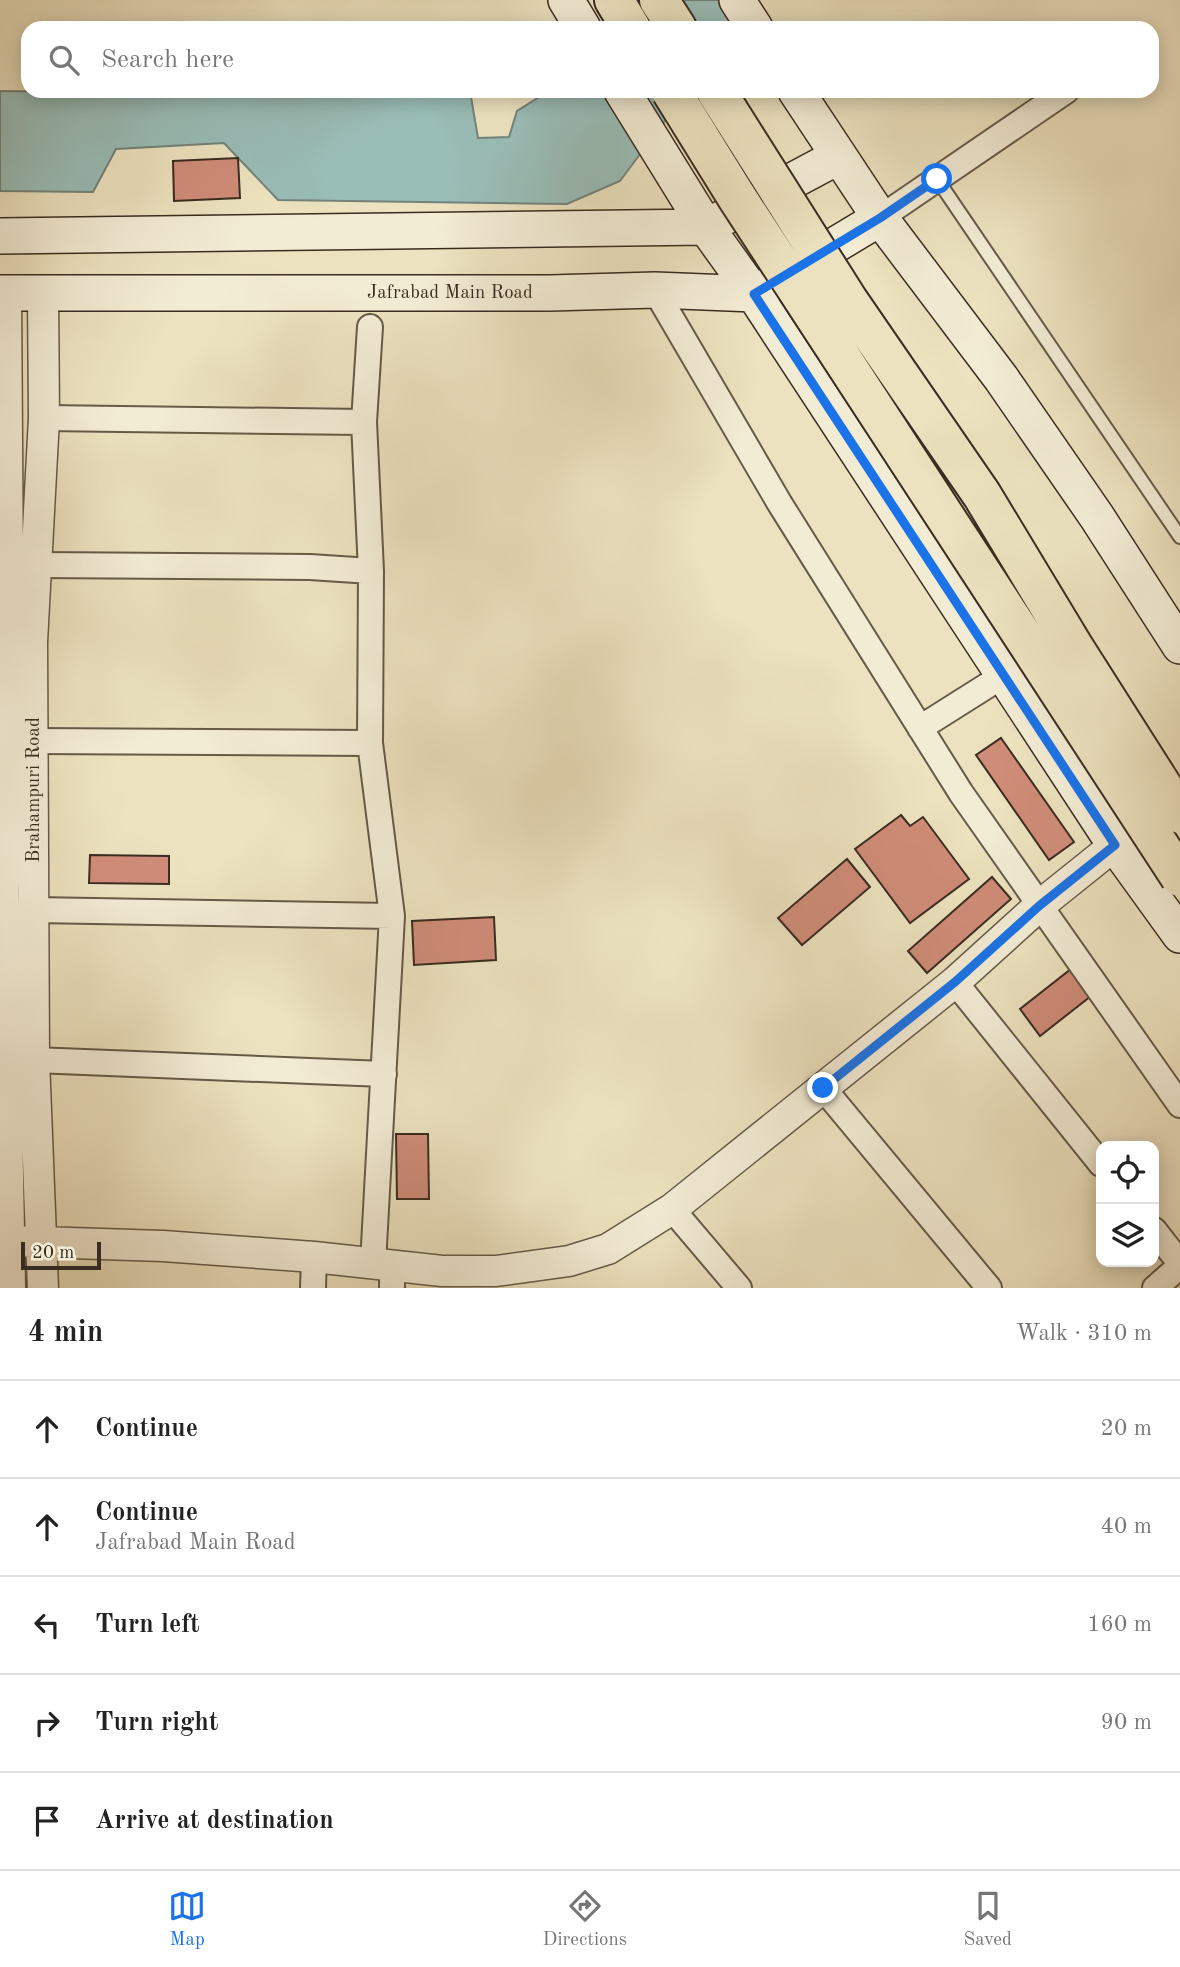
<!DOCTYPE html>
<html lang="en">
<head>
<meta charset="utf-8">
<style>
	body { margin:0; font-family:"Old Standard TT",serif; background:#f6f6f6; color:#222 }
	.controls { position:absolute; right:21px; bottom:21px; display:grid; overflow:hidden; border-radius:14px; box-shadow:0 4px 18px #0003 }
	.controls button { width:63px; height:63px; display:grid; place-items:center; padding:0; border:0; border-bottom:2px solid #e0e0e0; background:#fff; color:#222; font:35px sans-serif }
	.scale { position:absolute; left:21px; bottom:18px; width:80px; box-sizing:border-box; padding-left:7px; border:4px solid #3a2c20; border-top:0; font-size:19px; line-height:24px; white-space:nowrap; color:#3a2c20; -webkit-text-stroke:5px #f3ecd5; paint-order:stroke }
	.stop { position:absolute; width:21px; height:21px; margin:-16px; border:5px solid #1a73e8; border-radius:50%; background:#fff }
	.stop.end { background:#1a73e8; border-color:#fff; box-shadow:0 2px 7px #0008 }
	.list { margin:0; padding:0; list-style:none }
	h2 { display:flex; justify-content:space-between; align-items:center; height:91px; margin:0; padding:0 28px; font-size:30px }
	h2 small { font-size:23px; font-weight:400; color:#767676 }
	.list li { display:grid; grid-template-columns:46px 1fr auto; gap:21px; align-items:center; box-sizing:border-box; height:98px; padding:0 28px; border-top:2px solid #e0e0e0 }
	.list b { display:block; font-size:26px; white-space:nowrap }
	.list p { margin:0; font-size:23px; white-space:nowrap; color:#767676 }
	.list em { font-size:23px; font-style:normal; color:#767676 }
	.icon { flex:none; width:38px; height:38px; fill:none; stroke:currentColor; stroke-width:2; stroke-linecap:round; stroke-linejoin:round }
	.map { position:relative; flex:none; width:1180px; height:1288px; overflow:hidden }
	.search { position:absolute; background:#fff; box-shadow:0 4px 18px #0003; left:21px; right:21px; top:21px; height:77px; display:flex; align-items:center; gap:18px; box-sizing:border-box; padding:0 24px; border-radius:21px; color:#767676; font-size:26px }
	.sheet { height:581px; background:#fff }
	nav { display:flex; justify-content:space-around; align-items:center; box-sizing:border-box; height:98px; border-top:2px solid #e0e0e0; background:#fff; font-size:19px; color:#767676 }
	nav a { display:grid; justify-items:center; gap:4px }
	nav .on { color:#1a73e8 }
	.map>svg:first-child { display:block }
</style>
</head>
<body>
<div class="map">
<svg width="1180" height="1288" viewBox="0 0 1180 1288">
	<rect width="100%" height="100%" fill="#ece2bf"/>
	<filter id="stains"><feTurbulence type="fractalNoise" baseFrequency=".00286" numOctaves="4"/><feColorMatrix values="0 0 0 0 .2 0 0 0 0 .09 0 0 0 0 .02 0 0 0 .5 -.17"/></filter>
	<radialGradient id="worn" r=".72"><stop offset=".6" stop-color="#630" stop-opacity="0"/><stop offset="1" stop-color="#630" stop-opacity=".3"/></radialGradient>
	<!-- water -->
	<path fill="#99bdb7" stroke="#73837b" stroke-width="2" d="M 659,0 L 754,0 L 734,28 L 626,28 Z
		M 0,91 L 471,97 L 478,138 L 509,137 L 517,111 L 549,91 L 687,91 L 620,181 L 567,204 L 278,200 L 224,143 L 116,149 L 93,192 L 0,191 Z"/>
	<!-- building -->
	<path fill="#cf8c78" stroke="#3a2c20" stroke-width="2" d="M 238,158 L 240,198 L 174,201 L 173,161 Z
		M 1001,738 L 1074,842 L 1049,860 L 976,755 Z
		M 901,815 L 910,826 L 923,817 L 969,879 L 910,923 L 855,849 Z
		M 90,855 L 169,856 L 169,884 L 89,883 Z
		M 847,859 L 870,887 L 802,945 L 778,918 Z
		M 992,877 L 1011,899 L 927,973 L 908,951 Z
		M 494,917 L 496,960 L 414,965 L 412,921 Z
		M 1071,969 L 1091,996 L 1040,1036 L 1020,1009 Z
		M 396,1134 L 428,1134 L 429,1199 L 397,1199 Z"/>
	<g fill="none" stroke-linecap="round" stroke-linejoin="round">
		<!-- service casing -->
		<g stroke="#665a48" stroke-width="16">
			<path id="service" d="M 937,179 L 1180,537"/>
		</g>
		<!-- minor casing -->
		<g stroke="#665a48" stroke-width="28">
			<path id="minor" d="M 880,218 L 1066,91
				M 655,290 L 780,504 L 961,793 L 1180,1105
				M 370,327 L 364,422 L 371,571 L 370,743 L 392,916 L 373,1264
				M 44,418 L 364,422
				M 37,565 L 310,567 L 371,571
				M 920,728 L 1004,675
				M 34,741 L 370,743
				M 34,910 L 392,916
				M 955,982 L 1101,1164
				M 34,1060 L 384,1074
				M 823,1088 L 989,1288
				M 672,1209 L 739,1288
				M 1154,1230 L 1180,1263
				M 392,1266 L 392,1288
				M 313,1288 L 314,1257
				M 1155,1288 L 1180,1266"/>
		</g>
		<!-- tertiary casing -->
		<g stroke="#665a48" stroke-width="33">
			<path id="tertiary" d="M 6,293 L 8,584 L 3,892 L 10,1288
				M 43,293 L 44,418 L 32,642 L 34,1060 L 43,1288
				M 10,1241 L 163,1246 L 314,1257 L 442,1271 L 496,1271 L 569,1261 L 608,1249 L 672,1209 L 955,982 L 1039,906 L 1115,845"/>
		</g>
		<!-- secondary casing -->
		<g stroke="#3a2c20" stroke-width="38">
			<path id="secondary" d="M 566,0 L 583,28
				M 737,0 L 755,28
				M 622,91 L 706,227 L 754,294 L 1115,845 L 1180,935
				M 796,91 L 880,218 L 1001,378 L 1097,517 L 1180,646
				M 0,236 L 706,227 L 839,156
				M 0,293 L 550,293 L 655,290 L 754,294 L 880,218"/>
		</g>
		<!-- trunk casing -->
		<g stroke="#3a2c20" stroke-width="42">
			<path id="trunk" d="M 614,0 L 631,28
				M 659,0 L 677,28"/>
		</g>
		<!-- service -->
		<use href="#service" stroke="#f3ecd5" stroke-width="12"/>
		<!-- minor -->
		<use href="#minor" stroke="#f3ecd5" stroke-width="24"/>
		<!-- tertiary -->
		<use href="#tertiary" stroke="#f3ecd5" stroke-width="30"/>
		<!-- secondary -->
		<use href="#secondary" stroke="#f3ecd5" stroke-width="35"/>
		<!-- trunk -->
		<use href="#trunk" stroke="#ece2bf" stroke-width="38"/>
		<!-- trunk-bridge casing -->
		<g stroke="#3a2c20" stroke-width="42" stroke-linecap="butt">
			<path id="trunk-bridge" d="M 671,91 L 736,196 L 1180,877
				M 716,91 L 848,300 L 982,495 L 1075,649 L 1180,814"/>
		</g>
		<!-- trunk-bridge -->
		<use href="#trunk-bridge" stroke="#ece2bf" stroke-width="38"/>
	</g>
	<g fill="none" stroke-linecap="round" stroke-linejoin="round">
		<!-- route -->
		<path stroke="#1a73e8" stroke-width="9" d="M 823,1088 L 955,982 L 1039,906 L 1115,845 L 754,294 L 880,218 L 937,179"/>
	</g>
	<g text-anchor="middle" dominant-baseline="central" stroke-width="5" stroke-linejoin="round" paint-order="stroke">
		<!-- street labels -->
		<g font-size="19" fill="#3a2c20" stroke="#f3ecd5">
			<text x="450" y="293">Jafrabad Main Road</text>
			<text transform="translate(34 790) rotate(-90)">Brahampuri Road</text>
		</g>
	</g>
	<rect width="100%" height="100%" filter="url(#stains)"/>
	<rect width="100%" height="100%" fill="url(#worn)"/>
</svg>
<div class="controls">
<button><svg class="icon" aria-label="locate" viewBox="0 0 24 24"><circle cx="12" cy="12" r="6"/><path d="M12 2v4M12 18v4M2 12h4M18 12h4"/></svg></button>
<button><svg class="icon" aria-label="layers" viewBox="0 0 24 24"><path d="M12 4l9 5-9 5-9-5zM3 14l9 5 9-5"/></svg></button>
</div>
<div class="scale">20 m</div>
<div class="stop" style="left:937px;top:179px"></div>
<div class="stop end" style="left:823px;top:1088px"></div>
<div class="search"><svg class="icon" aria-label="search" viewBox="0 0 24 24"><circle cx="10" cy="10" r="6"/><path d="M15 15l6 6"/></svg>Search here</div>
</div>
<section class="sheet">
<h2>4 min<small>Walk · 310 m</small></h2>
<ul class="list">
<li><svg class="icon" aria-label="ahead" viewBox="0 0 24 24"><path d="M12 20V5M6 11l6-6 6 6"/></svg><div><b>Continue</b></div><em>20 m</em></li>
<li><svg class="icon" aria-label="ahead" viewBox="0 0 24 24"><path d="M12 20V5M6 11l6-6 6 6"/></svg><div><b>Continue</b><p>Jafrabad Main Road</p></div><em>40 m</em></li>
<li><svg class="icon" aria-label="left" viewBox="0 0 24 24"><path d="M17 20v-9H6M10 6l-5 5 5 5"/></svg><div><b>Turn left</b></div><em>160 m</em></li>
<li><svg class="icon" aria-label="right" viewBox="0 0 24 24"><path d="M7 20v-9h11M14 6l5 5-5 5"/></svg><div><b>Turn right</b></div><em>90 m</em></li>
<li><svg class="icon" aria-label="arrive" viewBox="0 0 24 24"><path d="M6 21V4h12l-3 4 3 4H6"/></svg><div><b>Arrive at destination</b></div></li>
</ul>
</section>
<nav>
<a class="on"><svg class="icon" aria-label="map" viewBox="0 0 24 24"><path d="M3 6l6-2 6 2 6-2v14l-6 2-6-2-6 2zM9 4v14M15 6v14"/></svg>Map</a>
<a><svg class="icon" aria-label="directions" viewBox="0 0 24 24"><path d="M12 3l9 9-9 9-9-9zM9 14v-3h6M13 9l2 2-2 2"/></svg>Directions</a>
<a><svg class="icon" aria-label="saved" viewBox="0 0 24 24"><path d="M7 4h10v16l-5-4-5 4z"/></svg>Saved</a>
</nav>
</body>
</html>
